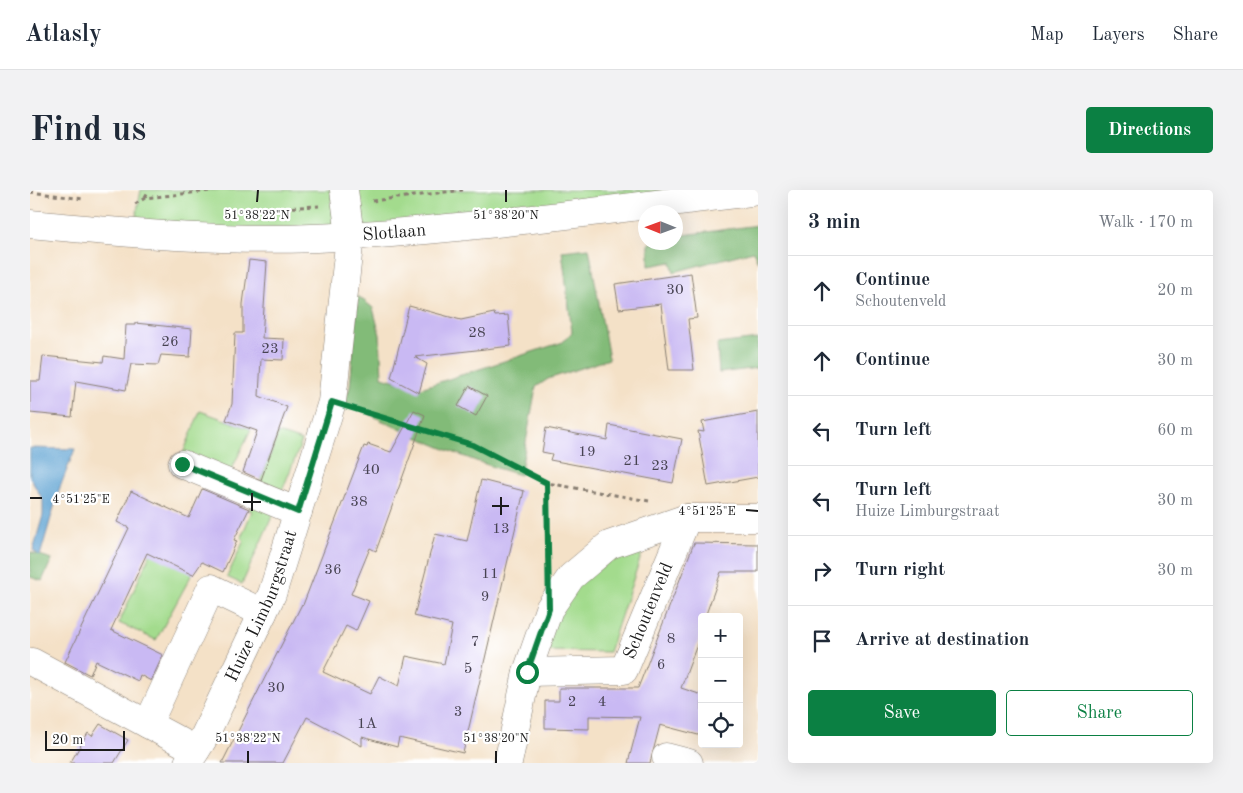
<!DOCTYPE html>
<html lang="en">
<head>
<meta charset="utf-8">
<style>
	body { margin:0; font-family:"Old Standard TT",serif; background:#f2f2f3; color:#1f2937 }
	.controls { position:absolute; right:15px; bottom:15px; display:grid; overflow:hidden; border-radius:5px; box-shadow:0 5px 20px #0002 }
	.controls button { width:45px; height:45px; display:grid; place-items:center; padding:0; border:0; border-bottom:1px solid #e0e1e3; background:#fff; color:#1f2937; font:25px sans-serif }
	.compass { position:absolute; left:608px; top:15px; width:45px; height:45px; border-radius:50%; background:#fff; box-shadow:0 5px 20px #0002; rotate:271deg }
	.scale { position:absolute; left:15px; bottom:12px; width:80px; box-sizing:border-box; padding-left:5px; border:2px solid #1c1c1c; border-top:0; font-size:14px; line-height:18px; white-space:nowrap; color:#1c1c1c; -webkit-text-stroke:4px #fff; paint-order:stroke }
	.stop { position:absolute; width:15px; height:15px; margin:-11px; border:4px solid #0b8043; border-radius:50%; background:#fff }
	.stop.end { background:#0b8043; border-color:#fff; box-shadow:0 1px 5px #0008 }
	.list { margin:0; padding:0; list-style:none }
	h2 { display:flex; justify-content:space-between; align-items:center; height:65px; margin:0; padding:0 20px; font-size:21px }
	h2 small { font-size:16px; font-weight:400; color:#747a83 }
	.list li { display:grid; grid-template-columns:32px 1fr auto; gap:15px; align-items:center; box-sizing:border-box; height:70px; padding:0 20px; border-top:1px solid #e0e1e3 }
	.list b { display:block; font-size:19px; white-space:nowrap }
	.list p { margin:0; font-size:16px; white-space:nowrap; color:#747a83 }
	.list em { font-size:16px; font-style:normal; color:#747a83 }
	.actions { display:flex; gap:10px; padding:15px 20px }
	.actions a { flex:1; padding:11px 0; border:1px solid #0b8043; border-radius:5px; text-align:center; font-size:18px; color:#0b8043 }
	.actions .main { background:#0b8043; color:#fff }
	.icon { flex:none; width:28px; height:28px; fill:none; stroke:currentColor; stroke-width:2; stroke-linecap:round; stroke-linejoin:round }
	.map { position:relative; flex:none; width:728px; height:573px; overflow:hidden; border-radius:5px }
	header { display:flex; align-items:center; gap:30px; box-sizing:border-box; height:70px; padding:0 25px; background:#fff; border-bottom:1px solid #e0e1e3 }
	header strong { font-size:24px }
	nav { display:flex; gap:28px; margin-inline-start:auto; font-size:18px }
	.intro { display:flex; align-items:center; justify-content:space-between; box-sizing:border-box; height:120px; padding:0 30px }
	h1 { margin:0; font-size:35px }
	.button { padding:12px 22px; border-radius:5px; background:#0b8043; color:#fff; font-size:18px; font-weight:700 }
	main { display:flex; gap:30px; padding:0 30px }
	aside { flex:1; background:#fff; border-radius:5px; box-shadow:0 5px 20px #0002 }
	.map>svg:first-child { display:block }
</style>
</head>
<body>
<header>
<strong>Atlasly</strong>
<nav><a>Map</a><a>Layers</a><a>Share</a></nav>
</header>
<div class="intro"><h1>Find us</h1><a class="button">Directions</a></div>
<main>
<div class="map">
<svg width="728" height="573" viewBox="0 0 728 573">
	<rect width="100%" height="100%" fill="#fff"/>
	<filter id="ink" filterUnits="userSpaceOnUse"><feTurbulence type="fractalNoise" baseFrequency=".02" numOctaves="2"/><feDisplacementMap in="SourceGraphic" scale="10" xChannelSelector="R" yChannelSelector="G"/><feConvolveMatrix kernelMatrix="1 2 1 2 8 2 1 2 1" color-interpolation-filters="sRGB"/></filter>
	<filter id="wash" filterUnits="userSpaceOnUse"><feTurbulence type="fractalNoise" baseFrequency=".0096" numOctaves="4" result="noise"/><feDisplacementMap in="SourceGraphic" scale="20" xChannelSelector="R" yChannelSelector="G"/><feGaussianBlur stdDeviation="1.12" result="paint"/><feColorMatrix in="noise" values="0 0 0 0 0 0 0 0 0 0 0 0 0 0 0 0 0 1.4 0 .05"/><feComposite in="paint" operator="in"/></filter>
	<g filter="url(#wash)">
		<rect width="100%" height="100%" fill="#f4e1c7"/>
		<!-- green -->
		<path fill="#a3db8d" stroke="#607c54" d="M 111,0 L 301,0 L 307,44 L 104,37 Z
			M 327,0 L 715,0 L 330,43 Z
			M 170,221 L 221,239 L 200,283 L 152,266 Z
			M 248,243 L 272,251 L 250,306 L 228,299 Z
			M 224,311 L 245,320 L 212,394 L 197,387 L 214,350 L 211,348 L 222,321 L 219,320 Z
			M 126,351 L 162,384 L 126,450 L 89,433 Z
			M 614,357 L 579,462 L 511,461 L 538,402 L 579,372 Z"/>
		<!-- forest -->
		<path fill="#82bb78" stroke="#4f6c4a" d="M 728,35 L 728,72 L 723,61 L 644,82 L 641,72 L 619,76 L 619,53 L 646,52 L 646,46 Z
			M 559,58 L 579,169 L 518,189 L 506,197 L 490,285 C 429,268 371,241 315,212 L 320,197 L 328,106 L 343,118 L 350,145 L 352,187 L 391,198 L 533,152 L 542,142 L 532,61 Z
			M 728,149 L 728,178 L 689,183 L 687,154 Z
			M 0,362 L 22,369 L 12,391 L 0,387 Z"/>
		<!-- water -->
		<path fill="#5da2d2" stroke="#3c5f77" d="M 0,258 L 45,259 L 29,300 L 10,366 L 3,360 L 13,325 L 13,310 L 0,288 Z"/>
		<g id="blocks">
			<!-- building -->
			<path fill="#c9b9f3" d="M 219,70 L 237,72 L 232,148 L 254,149 L 253,170 L 231,169 L 229,206 L 257,217 L 231,290 L 213,282 L 227,241 L 196,230 L 202,214 L 205,143 L 213,143 L 213,114 Z
				M 661,83 L 667,128 L 658,129 L 664,180 L 639,180 L 631,114 L 589,119 L 585,94 Z
				M 379,116 L 431,130 L 464,123 L 465,126 L 478,125 L 481,156 L 385,167 L 397,174 L 389,203 L 361,188 Z
				M 105,133 L 162,139 L 160,167 L 131,165 L 128,175 L 101,174 L 96,200 L 46,191 L 42,227 L 0,223 L 0,191 L 10,191 L 13,166 L 73,172 L 74,166 L 94,169 L 96,135 L 105,135 Z
				M 439,196 L 457,206 L 446,226 L 428,216 Z
				M 384,220 L 395,225 L 346,361 L 340,358 L 321,404 L 339,411 L 326,441 L 316,436 L 293,482 L 340,504 L 349,486 L 369,496 L 376,466 L 414,474 L 422,435 L 384,426 L 405,344 L 437,351 L 451,290 L 494,301 L 433,563 L 369,548 L 367,557 L 332,547 L 332,556 L 277,527 L 253,573 L 192,573 L 272,414 L 273,415 L 334,256 L 337,257 L 338,254 L 361,262 Z
				M 728,222 L 728,287 L 678,296 L 668,241 L 674,242 L 672,232 Z
				M 579,235 L 652,249 L 643,293 L 520,270 L 522,264 L 512,262 L 516,238 L 577,250 Z
				M 172,299 L 219,319 L 204,350 L 207,351 L 193,382 L 172,372 L 163,385 L 117,363 L 81,440 L 133,465 L 121,491 L 110,485 L 108,491 L 66,471 L 60,485 L 35,472 L 99,338 L 87,332 L 101,301 L 159,328 Z
				M 664,353 L 728,354 L 728,382 L 691,382 L 675,427 L 672,427 L 672,441 L 651,498 L 672,505 L 672,546 L 630,535 L 620,573 L 598,573 L 610,527 L 559,526 L 559,539 L 515,538 L 515,511 L 529,511 L 529,498 L 608,498 Z
				M 70,534 L 98,550 L 84,573 L 40,573 L 58,543 L 62,546 Z"/>
		</g>
	</g>
	<g filter="url(#ink)">
		<use href="#blocks" fill-opacity="0" stroke="#887e72" stroke-width="1"/>
		<g fill="none" stroke-linecap="round" stroke-linejoin="round">
			<!-- minor casing -->
			<g stroke="#887e72" stroke-width="29">
				<g id="minor">
					<path id="s1" d="M 0,34 C 106,44 215,54 321,46 C 457,37 593,18 728,1"/>
					<path d="M 152,274 L 268,322"/>
					<path d="M 2,472 L 166,560"/>
					<path id="s2" d="M 497,482 L 594,480 L 657,328"/>
					<path d="M 118,534 L 181,398 L 233,423"/>
					<path d="M 636,567 L 659,573"/>
					<path id="s3" d="M 158,573 L 173,549 L 242,404 L 302,212 L 320,46 L 314,0"/>
					<path d="M 478,573 L 497,482 L 519,419 L 541,387 L 579,355 L 657,328 L 728,328"/>
				</g>
			</g>
			<!-- path -->
			<path stroke="#887e72" stroke-width="3" stroke-dasharray="4 4" stroke-linecap="butt" d="M 0,2 L 54,9
				M 115,7 L 119,0
				M 342,11 L 433,0
				M 105,14 L 115,8 L 189,0
				M 230,19 L 289,16
				M 327,220 L 443,255 L 517,293 L 619,311
				M 517,293 L 518,370"/>
			<!-- minor -->
			<use href="#minor" stroke="#fff" stroke-width="28"/>
		</g>
	</g>
	<g fill="none" stroke-linecap="round" stroke-linejoin="round" filter="url(#ink)">
		<!-- route -->
		<path stroke="#0b8043" stroke-width="6" d="M 152,274 L 268,322 L 302,212 L 443,255 L 517,293 L 519,419 L 497,482"/>
	</g>
	<!-- ticks -->
	<path fill="none" stroke="#1c1c1c" stroke-width="2" d="M 227,12 L 228,0M 476,12 L 476,0M 0,308 L 12,308M 213,312 L 231,312M 462,316 L 479,316M 716,320 L 728,321M 222,321 L 222,303M 471,325 L 471,307M 218,573 L 218,561M 466,573 L 466,561"/>
	<g text-anchor="middle" dominant-baseline="central" stroke-width="4.5" stroke-linejoin="round" paint-order="stroke">
		<!-- number labels -->
		<g font-size="15" fill="#474352">
			<text x="645" y="100">30</text>
			<text x="447" y="143">28</text>
			<text x="140" y="152">26</text>
			<text x="240" y="159">23</text>
			<text x="557" y="262">19</text>
			<text x="602" y="271">21</text>
			<text x="630" y="276">23</text>
			<text x="341" y="280">40</text>
			<text x="329" y="312">38</text>
			<text x="471" y="339">13</text>
			<text x="303" y="380">36</text>
			<text x="460" y="384">11</text>
			<text x="455" y="407">9</text>
			<text x="641" y="449">8</text>
			<text x="445" y="452">7</text>
			<text x="631" y="475">6</text>
			<text x="438" y="479">5</text>
			<text x="246" y="498">30</text>
			<text x="542" y="512">2</text>
			<text x="572" y="512">4</text>
			<text x="428" y="522">3</text>
			<text x="337" y="534">1A</text>
		</g>
		<!-- street labels -->
		<g font-size="18" fill="#1c1c1c" stroke="#fff">
			<text stroke="none"><textPath href="#s1" startOffset="365">Slotlaan</textPath></text>
			<text stroke="none"><textPath href="#s3" startOffset="174">Huize Limburgstraat</textPath></text>
			<text stroke="none"><textPath href="#s2" startOffset="161">Schoutenveld</textPath></text>
		</g>
	</g>
	<g font-size="12" text-anchor="middle" fill="#1c1c1c" stroke="#fff" stroke-width="4.5" stroke-linejoin="round" paint-order="stroke">
		<text x="227" y="29">51°38'22"N</text>
		<text x="476" y="29">51°38'20"N</text>
		<text x="51" y="313">4°51'25"E</text>
		<text x="677" y="325">4°51'25"E</text>
		<text x="218" y="552">51°38'22"N</text>
		<text x="466" y="552">51°38'20"N</text>
	</g>
</svg>
<div class="controls">
<button>+</button>
<button>−</button>
<button><svg class="icon" aria-label="locate" viewBox="0 0 24 24"><circle cx="12" cy="12" r="6"/><path d="M12 2v4M12 18v4M2 12h4M18 12h4"/></svg></button>
</div>
<svg class="compass" viewBox="-18 -18 36 36"><path d="M0-13l5 13h-10z" fill="#e53935"/><path d="M0 13l5-13h-10z" fill="#747a83"/></svg>
<div class="scale">20 m</div>
<div class="stop" style="left:497px;top:482px"></div>
<div class="stop end" style="left:152px;top:274px"></div>
</div>
<aside>
<h2>3 min<small>Walk · 170 m</small></h2>
<ul class="list">
<li><svg class="icon" aria-label="ahead" viewBox="0 0 24 24"><path d="M12 20V5M6 11l6-6 6 6"/></svg><div><b>Continue</b><p>Schoutenveld</p></div><em>20 m</em></li>
<li><svg class="icon" aria-label="ahead" viewBox="0 0 24 24"><path d="M12 20V5M6 11l6-6 6 6"/></svg><div><b>Continue</b></div><em>30 m</em></li>
<li><svg class="icon" aria-label="left" viewBox="0 0 24 24"><path d="M17 20v-9H6M10 6l-5 5 5 5"/></svg><div><b>Turn left</b></div><em>60 m</em></li>
<li><svg class="icon" aria-label="left" viewBox="0 0 24 24"><path d="M17 20v-9H6M10 6l-5 5 5 5"/></svg><div><b>Turn left</b><p>Huize Limburgstraat</p></div><em>30 m</em></li>
<li><svg class="icon" aria-label="right" viewBox="0 0 24 24"><path d="M7 20v-9h11M14 6l5 5-5 5"/></svg><div><b>Turn right</b></div><em>30 m</em></li>
<li><svg class="icon" aria-label="arrive" viewBox="0 0 24 24"><path d="M6 21V4h12l-3 4 3 4H6"/></svg><div><b>Arrive at destination</b></div></li>
</ul>
<div class="actions"><a class="main">Save</a><a>Share</a></div>
</aside>
</main>
</body>
</html>
